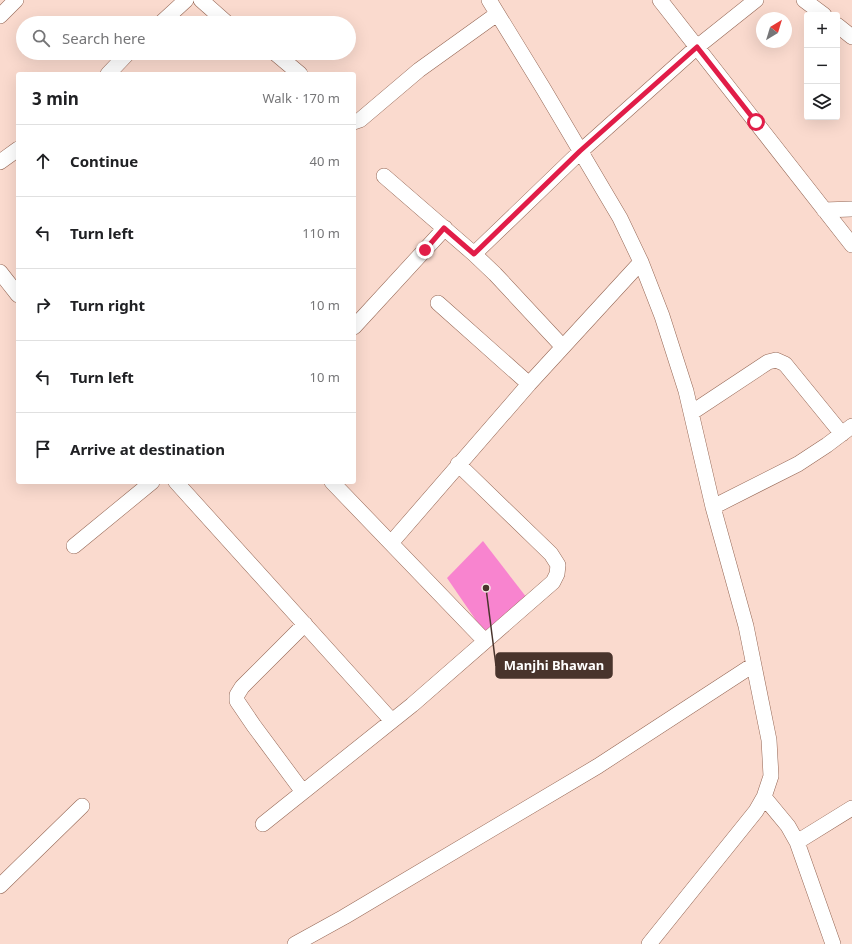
<!DOCTYPE html>
<html lang="en">
<head>
<meta charset="utf-8">
<style>
	body { margin:0; font-family:"Noto Sans",sans-serif; background:#f2f2f2; color:#202124 }
	.controls { position:absolute; right:12px; top:12px; display:grid; overflow:hidden; border-radius:4px; box-shadow:0 4px 16px #0002 }
	.controls button { width:36px; height:36px; display:grid; place-items:center; padding:0; border:0; border-bottom:1px solid #e0e0e0; background:#fff; color:#202124; font:20px sans-serif }
	.compass { position:absolute; left:756px; top:12px; width:36px; height:36px; border-radius:50%; background:#fff; box-shadow:0 4px 16px #0002; rotate:38deg }
	.stop { position:absolute; width:12px; height:12px; margin:-9px; border:3px solid #e11d48; border-radius:50%; background:#fff }
	.stop.end { background:#e11d48; border-color:#fff; box-shadow:0 1px 4px #0008 }
	.list { margin:0; padding:0; list-style:none }
	h2 { display:flex; justify-content:space-between; align-items:center; height:52px; margin:0; padding:0 16px; font-size:17px }
	h2 small { font-size:13px; font-weight:400; color:#757577 }
	.list li { display:grid; grid-template-columns:26px 1fr auto; gap:12px; align-items:center; box-sizing:border-box; height:72px; padding:0 16px; border-top:1px solid #e0e0e0 }
	.list b { display:block; font-size:15px; white-space:nowrap }
	.list em { font-size:13px; font-style:normal; color:#757577 }
	.icon { flex:none; width:22px; height:22px; fill:none; stroke:currentColor; stroke-width:2; stroke-linecap:round; stroke-linejoin:round }
	.map { position:relative; flex:none; width:852px; height:944px; overflow:hidden }
	.search { position:absolute; background:#fff; box-shadow:0 4px 16px #0002; left:16px; top:16px; width:340px; height:44px; display:flex; align-items:center; gap:10px; box-sizing:border-box; padding:0 14px; border-radius:22px; color:#757577; font-size:15px }
	.panel { position:absolute; background:#fff; box-shadow:0 4px 16px #0002; left:16px; top:72px; width:340px; height:412px; border-radius:4px }
	.map>svg:first-child { display:block }
</style>
</head>
<body>
<div class="map">
<svg width="852" height="944" viewBox="0 0 852 944">
	<rect width="100%" height="100%" fill="#fadace"/>
	<!-- building -->
	<path fill="#f884cf" d="M 483,541 L 527,598 L 484,632 L 447,578 Z"/>
	<g fill="none" stroke-linecap="round" stroke-linejoin="round">
		<!-- minor casing -->
		<g stroke="#956755" stroke-width="16">
			<path id="minor" d="M 201,0 L 227,23
				M 489,0 L 543,88 L 620,218 L 641,262 L 662,316 L 686,391 L 713,507 L 746,626 L 769,740 L 771,776 L 764,797 L 756,811 L 649,944
				M 660,0 L 852,245
				M 804,0 L 824,15
				M 0,16 L 16,0
				M 161,23 L 186,0
				M 837,25 L 852,37
				M 275,53 L 300,74
				M 108,74 L 128,53
				M 354,122 L 360,120 L 419,70 L 497,14
				M 0,162 L 18,149
				M 384,176 L 474,254 L 495,274 L 563,347
				M 824,210 L 852,209
				M 474,254 L 581,151 L 697,47 L 756,0
				M 0,272 L 18,295
				M 438,303 L 529,384
				M 354,327 L 445,228
				M 691,413 L 768,362 L 776,360 L 785,364 L 842,434
				M 176,482 L 392,721
				M 332,482 L 485,641
				M 713,507 L 798,464 L 827,445 L 852,426
				M 391,543 L 529,384 L 641,262
				M 74,546 L 152,482
				M 303,792 L 254,726 L 237,701 L 237,695 L 242,687 L 305,624
				M 764,797 L 788,826 L 797,842 L 833,944
				M 263,824 L 412,705 L 553,582 L 557,574 L 558,565 L 551,554 L 458,464
				M 797,842 L 852,808
				M 0,886 L 82,806
				M 295,944 L 344,917 L 598,766 L 753,665"/>
		</g>
		<!-- minor -->
		<use href="#minor" stroke="#fff" stroke-width="15"/>
	</g>
	<g fill="none" stroke-linecap="round" stroke-linejoin="round">
		<!-- route -->
		<path stroke="#e11d48" stroke-width="5" d="M 425,250 L 444,228 L 474,254 L 580,151 L 697,47 L 756,122"/>
	</g>
	<!-- callouts -->
	<path fill="none" stroke="#49342c" stroke-width="1.5" d="M486 588L496 666"/>
	<circle fill="#49342c" stroke="#f8ede8" stroke-width="1.5" cx="486" cy="588" r="4"/>
	<rect fill="#49342c" stroke="#49342c" stroke-width="1.5" x="496" y="653" width="116" height="25" rx="4"/>
	<g font-size="13" text-anchor="middle" font-weight="bold" fill="#fff">
		<text x="554" y="670">Manjhi Bhawan</text>
	</g>
</svg>
<div class="controls">
<button>+</button>
<button>−</button>
<button><svg class="icon" aria-label="layers" viewBox="0 0 24 24"><path d="M12 4l9 5-9 5-9-5zM3 14l9 5 9-5"/></svg></button>
</div>
<svg class="compass" viewBox="-18 -18 36 36"><path d="M0-13l5 13h-10z" fill="#e53935"/><path d="M0 13l5-13h-10z" fill="#757577"/></svg>
<div class="stop" style="left:756px;top:122px"></div>
<div class="stop end" style="left:425px;top:250px"></div>
<div class="search"><svg class="icon" aria-label="search" viewBox="0 0 24 24"><circle cx="10" cy="10" r="6"/><path d="M15 15l6 6"/></svg>Search here</div>
<section class="panel">
<h2>3 min<small>Walk · 170 m</small></h2>
<ul class="list">
<li><svg class="icon" aria-label="ahead" viewBox="0 0 24 24"><path d="M12 20V5M6 11l6-6 6 6"/></svg><div><b>Continue</b></div><em>40 m</em></li>
<li><svg class="icon" aria-label="left" viewBox="0 0 24 24"><path d="M17 20v-9H6M10 6l-5 5 5 5"/></svg><div><b>Turn left</b></div><em>110 m</em></li>
<li><svg class="icon" aria-label="right" viewBox="0 0 24 24"><path d="M7 20v-9h11M14 6l5 5-5 5"/></svg><div><b>Turn right</b></div><em>10 m</em></li>
<li><svg class="icon" aria-label="left" viewBox="0 0 24 24"><path d="M17 20v-9H6M10 6l-5 5 5 5"/></svg><div><b>Turn left</b></div><em>10 m</em></li>
<li><svg class="icon" aria-label="arrive" viewBox="0 0 24 24"><path d="M6 21V4h12l-3 4 3 4H6"/></svg><div><b>Arrive at destination</b></div></li>
</ul>
</section>
</div>
</body>
</html>
